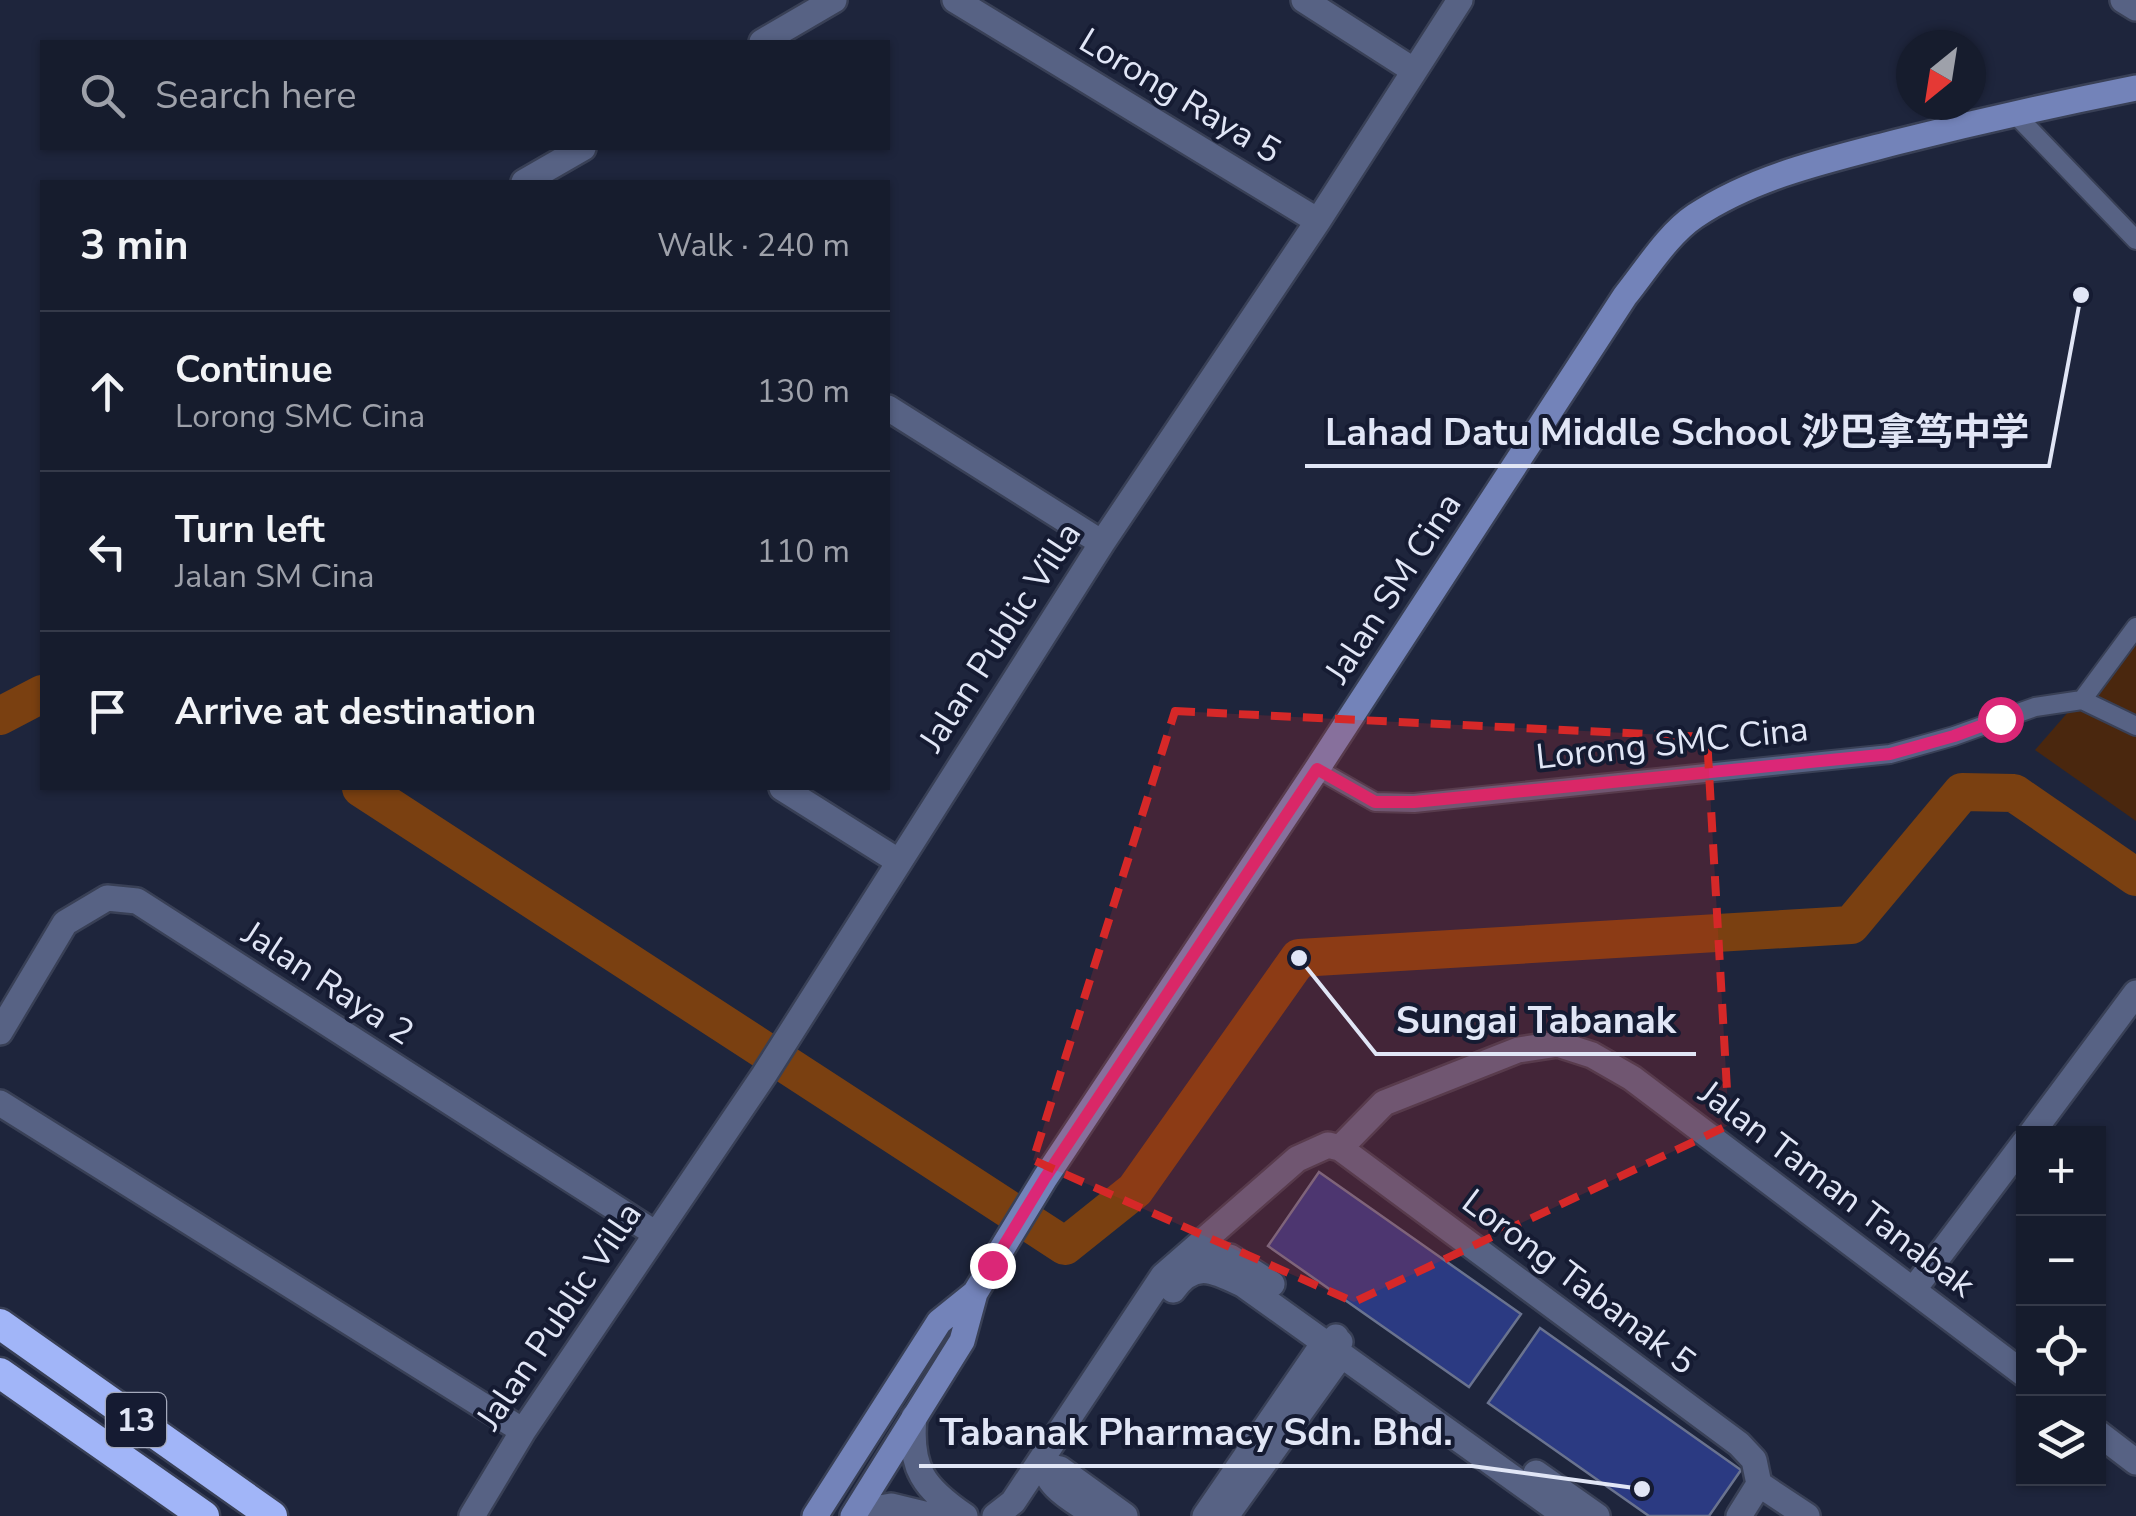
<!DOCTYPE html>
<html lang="en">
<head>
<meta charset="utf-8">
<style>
	body { margin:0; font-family:"Nunito Sans","Noto Sans SC",sans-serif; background:#1f2535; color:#f1f3f6 }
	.controls { position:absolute; right:30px; bottom:30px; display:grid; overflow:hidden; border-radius:0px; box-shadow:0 2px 8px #0004 }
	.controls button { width:90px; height:90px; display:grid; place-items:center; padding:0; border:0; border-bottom:2px solid #353a49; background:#161c2d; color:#f1f3f6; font:50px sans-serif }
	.compass { position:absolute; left:1896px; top:30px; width:90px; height:90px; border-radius:50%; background:#161c2d; box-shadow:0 2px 8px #0004; rotate:210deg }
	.stop { position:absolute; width:30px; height:30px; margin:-22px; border:8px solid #db2777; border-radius:50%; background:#fff }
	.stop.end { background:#db2777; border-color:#fff; box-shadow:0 2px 10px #0008 }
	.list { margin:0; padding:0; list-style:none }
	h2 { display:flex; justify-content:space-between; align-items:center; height:130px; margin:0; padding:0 40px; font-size:42px }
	h2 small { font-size:32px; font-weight:400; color:#9ea1aa }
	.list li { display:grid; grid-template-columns:65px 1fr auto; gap:30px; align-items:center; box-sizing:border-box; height:160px; padding:0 40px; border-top:2px solid #353a49 }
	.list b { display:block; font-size:38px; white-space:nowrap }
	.list p { margin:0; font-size:32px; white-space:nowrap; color:#9ea1aa }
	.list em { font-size:32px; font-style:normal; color:#9ea1aa }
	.icon { flex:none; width:55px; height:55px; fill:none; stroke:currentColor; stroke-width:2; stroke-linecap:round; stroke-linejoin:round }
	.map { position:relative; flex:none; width:2136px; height:1516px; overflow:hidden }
	.search { position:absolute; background:#161c2d; box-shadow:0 2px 8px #0004; left:40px; top:40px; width:850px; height:110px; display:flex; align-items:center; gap:25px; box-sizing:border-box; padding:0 35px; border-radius:0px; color:#9ea1aa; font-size:38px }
	.panel { position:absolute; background:#161c2d; box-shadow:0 2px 8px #0004; left:40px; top:180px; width:850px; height:610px; border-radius:0px }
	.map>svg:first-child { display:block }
</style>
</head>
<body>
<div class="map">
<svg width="2136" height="1516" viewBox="0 0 2136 1516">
	<rect width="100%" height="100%" fill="#1e253c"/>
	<!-- green -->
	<path fill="#4a270e" d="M 2136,634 L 2136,821 L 2035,750 Z"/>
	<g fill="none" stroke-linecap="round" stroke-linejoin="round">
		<!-- canal -->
		<path stroke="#7a4011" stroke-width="38" d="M 0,716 L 42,694
			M 361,788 L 1065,1246 L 1135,1190 L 1299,958 L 1851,925 L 1962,792 L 2014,793 L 2136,877"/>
	</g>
	<!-- building -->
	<path fill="#2b3a82" stroke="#6a738f" stroke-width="2.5" d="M 1319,1172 L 1521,1314 L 1469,1387 L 1268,1246 Z
		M 1540,1328 L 1741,1470 L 1709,1516 L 1649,1516 L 1488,1403 Z"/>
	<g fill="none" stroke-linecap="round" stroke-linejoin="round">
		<!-- lane casing -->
		<g stroke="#394056" stroke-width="22">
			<path id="lane" d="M 2014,113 L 2136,240
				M 2082,700 L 2136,627
				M 1317,769 L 1375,802 L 1414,803 L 1890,754 L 1954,736 L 2035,707 L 2082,700 L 2136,726"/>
		</g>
		<!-- street casing -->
		<g stroke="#394056" stroke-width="30">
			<path id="street" d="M 955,0 L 1318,221
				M 1304,0 L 1413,70
				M 2123,0 L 2136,8
				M 762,42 L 834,0
				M 524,182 L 583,148
				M 888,408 L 1102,543
				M 782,788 L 898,861
				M 0,1032 L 65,923 L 107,898 L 137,901 L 656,1234
				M 0,1103 L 523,1431
				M 2031,1134 L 2136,993
				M 1340,1148 L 1384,1103 L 1518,1050 L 1558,1044 L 1592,1055 L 1632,1078 L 2024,1374
				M 1192,1251 L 1230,1257 L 1272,1284
				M 1914,1289 L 2024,1143
				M 1173,1290 C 1195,1259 1215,1271 1244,1285 L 1566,1516
				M 914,1417 C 909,1469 924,1488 965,1516
				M 2098,1433 L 2136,1462
				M 1044,1460 C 1044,1488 1076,1501 1096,1516
				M 1034,1472 L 1051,1467 L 1060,1469 L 1125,1516
				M 1536,1473 L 1597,1516
				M 1759,1484 L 1807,1516
				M 856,1512 L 891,1506 L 932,1516
				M 472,1516 L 523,1431 L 764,1075 L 1102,543 L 1318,221 L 1460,0
				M 995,1516 L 1013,1502 L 1163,1276 L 1297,1159 L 1328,1145 L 1340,1148 L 1739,1444 L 1754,1460 L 1759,1484
				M 1205,1516 L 1321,1347 L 1340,1342
				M 1226,1516 L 1337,1361 L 1336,1337
				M 1739,1516 L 1759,1484"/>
		</g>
		<!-- secondary casing -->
		<g stroke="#394056" stroke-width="30">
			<path id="secondary" d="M 815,1516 L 939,1322 L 975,1293
				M 853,1516 L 962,1341 L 975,1293 L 1045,1178 L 1317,769 L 1625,296 C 1646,270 1668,234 1695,216 C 1755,176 1828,160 1897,142 C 1976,122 2056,104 2136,88"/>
		</g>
		<!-- highway casing -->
		<g stroke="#394056" stroke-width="35">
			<path id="highway" d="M 0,1324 L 272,1516
				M 0,1373 L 204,1516"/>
		</g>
		<!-- lane -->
		<use href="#lane" stroke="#576284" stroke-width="18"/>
		<!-- street -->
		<use href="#street" stroke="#576284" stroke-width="25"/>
		<!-- secondary -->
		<use href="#secondary" stroke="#7383b9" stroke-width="25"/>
		<!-- highway -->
		<use href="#highway" stroke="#a1b5f8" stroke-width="30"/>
	</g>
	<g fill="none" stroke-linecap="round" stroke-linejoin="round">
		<!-- route -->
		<path stroke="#db2777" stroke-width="12" d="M 992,1265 L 1045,1178 L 1317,769 L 1375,802 L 1414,802 L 1890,754 L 1954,736 L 2000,719"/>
	</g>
	<!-- marked area -->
	<path fill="#d62828" fill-opacity="0.2" stroke="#d62828" stroke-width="8" stroke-dasharray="20 12" stroke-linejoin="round" d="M 1175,711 L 1707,737 L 1729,1125 L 1354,1302 L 1033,1160 Z"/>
	<g text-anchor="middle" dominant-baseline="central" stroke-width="8" stroke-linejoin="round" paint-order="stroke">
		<!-- shield labels -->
		<rect fill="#151b32" stroke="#a4a9bb" stroke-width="2.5" x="106" y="1393" width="60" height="54" rx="8"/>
		<g font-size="32" font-weight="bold" fill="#e1e6f6">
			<text x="136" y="1420">13</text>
		</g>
		<!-- street labels -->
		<g font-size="35" fill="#e1e6f6" stroke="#151b32">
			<text transform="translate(1180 96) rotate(31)">Lorong Raya 5</text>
			<text transform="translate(1393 588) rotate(-57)">Jalan SM Cina</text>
			<text transform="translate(1000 637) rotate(-57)">Jalan Public Villa</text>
			<text transform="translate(1672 743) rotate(-6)">Lorong SMC Cina</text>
			<text transform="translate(328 983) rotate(33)">Jalan Raya 2</text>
			<text transform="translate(1837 1189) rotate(37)">Jalan Taman Tanabak</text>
			<text transform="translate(1579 1282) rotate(37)">Lorong Tabanak 5</text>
			<text transform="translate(559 1316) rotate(-56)">Jalan Public Villa</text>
		</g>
	</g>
	<!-- callouts -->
	<path fill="none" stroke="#e1e6f6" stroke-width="4" d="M2081 295L2049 466H1305M1299 958L1376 1054H1696M1642 1489L1472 1466H919"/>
	<g fill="#e1e6f6" stroke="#151b32" stroke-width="4">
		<circle cx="2081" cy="295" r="10"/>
		<circle cx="1299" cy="958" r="10"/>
		<circle cx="1642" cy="1489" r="10"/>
	</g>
	<g font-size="38" text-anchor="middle" font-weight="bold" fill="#e1e6f6" stroke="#151b32" stroke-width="8" stroke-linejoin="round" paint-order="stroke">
		<text x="1677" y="445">Lahad Datu Middle School 沙巴拿笃中学</text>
		<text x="1536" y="1033">Sungai Tabanak</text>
		<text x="1196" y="1445">Tabanak Pharmacy Sdn. Bhd.</text>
	</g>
</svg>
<div class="controls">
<button>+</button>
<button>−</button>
<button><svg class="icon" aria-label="locate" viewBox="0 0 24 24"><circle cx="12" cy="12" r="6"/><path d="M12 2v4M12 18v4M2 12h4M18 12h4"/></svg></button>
<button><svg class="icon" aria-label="layers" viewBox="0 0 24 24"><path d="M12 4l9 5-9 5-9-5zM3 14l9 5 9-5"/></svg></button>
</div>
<svg class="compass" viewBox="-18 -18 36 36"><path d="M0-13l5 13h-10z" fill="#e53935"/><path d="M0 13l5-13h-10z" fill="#9ea1aa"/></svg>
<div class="stop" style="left:2000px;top:719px"></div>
<div class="stop end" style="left:992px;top:1265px"></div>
<div class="search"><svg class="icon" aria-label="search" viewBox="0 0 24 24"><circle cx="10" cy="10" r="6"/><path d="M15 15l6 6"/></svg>Search here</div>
<section class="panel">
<h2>3 min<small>Walk · 240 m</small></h2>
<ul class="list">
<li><svg class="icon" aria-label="ahead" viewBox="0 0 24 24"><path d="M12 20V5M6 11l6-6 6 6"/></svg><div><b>Continue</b><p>Lorong SMC Cina</p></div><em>130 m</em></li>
<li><svg class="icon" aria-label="left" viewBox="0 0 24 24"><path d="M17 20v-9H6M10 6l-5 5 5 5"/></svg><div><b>Turn left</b><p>Jalan SM Cina</p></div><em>110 m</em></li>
<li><svg class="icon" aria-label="arrive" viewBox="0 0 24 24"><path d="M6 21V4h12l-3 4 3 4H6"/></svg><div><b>Arrive at destination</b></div></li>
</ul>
</section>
</div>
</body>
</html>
